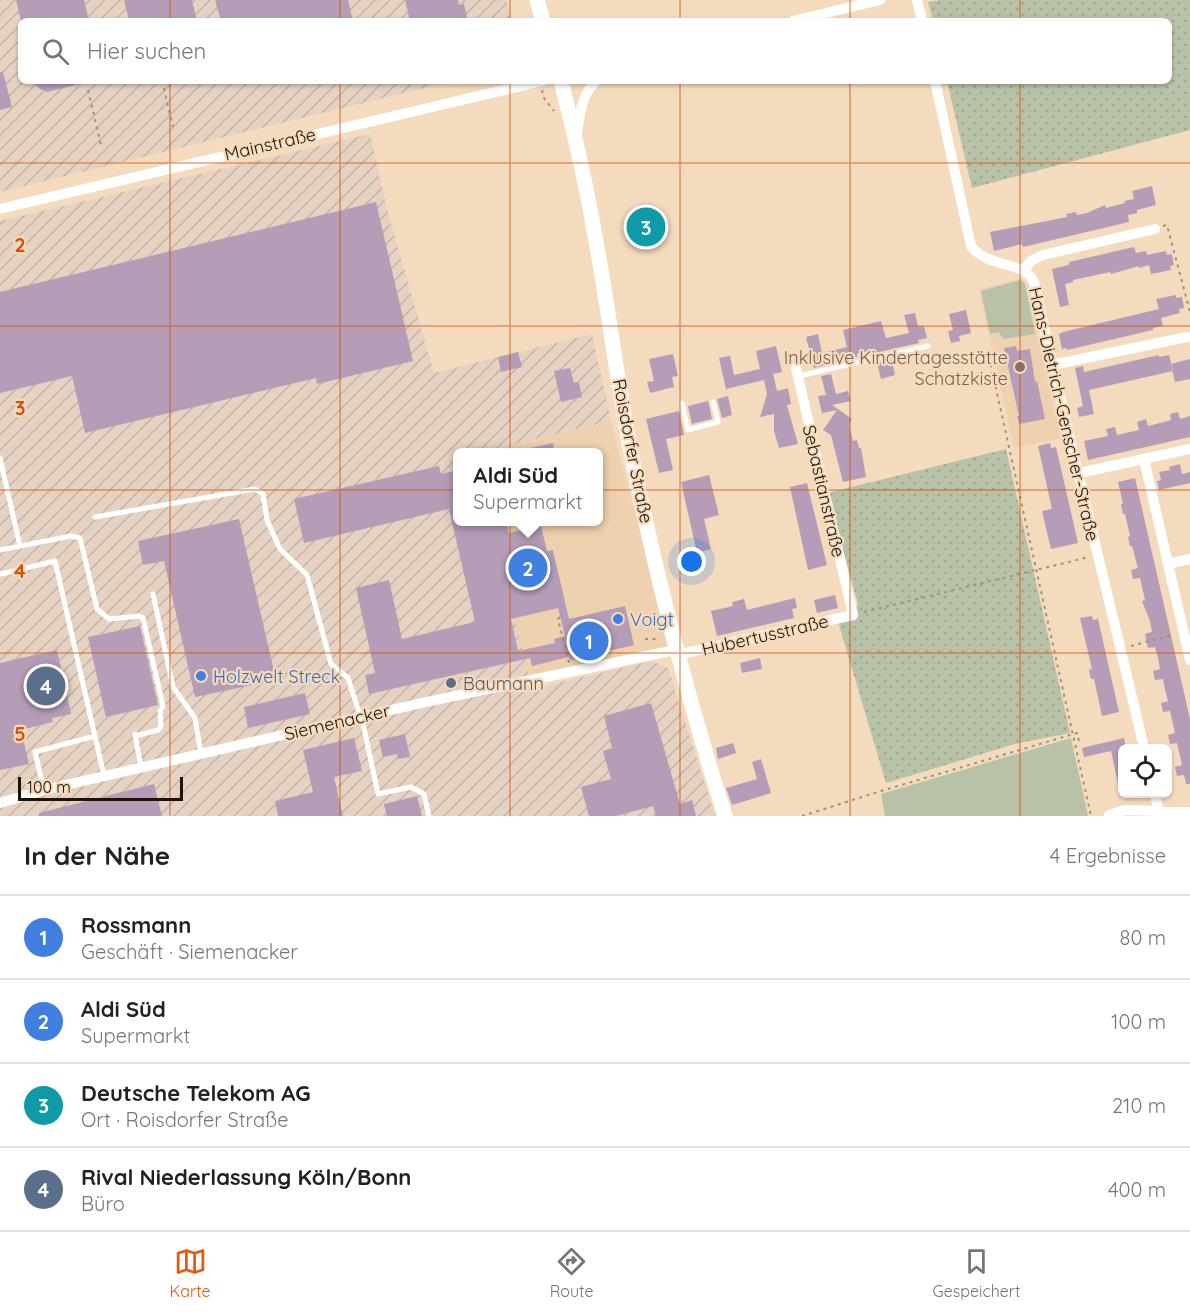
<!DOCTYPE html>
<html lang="de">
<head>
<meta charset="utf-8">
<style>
	body { margin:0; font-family:Quicksand,sans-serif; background:#f2f2f2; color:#222 }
	.controls { position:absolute; right:18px; bottom:18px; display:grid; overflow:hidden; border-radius:9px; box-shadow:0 2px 4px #0004 }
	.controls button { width:54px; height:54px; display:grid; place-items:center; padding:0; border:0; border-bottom:2px solid #e0e0e0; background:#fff; color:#222; font:30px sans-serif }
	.scale { position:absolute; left:18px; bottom:15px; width:165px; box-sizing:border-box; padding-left:6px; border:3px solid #1b1308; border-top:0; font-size:16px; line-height:21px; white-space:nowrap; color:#1b1308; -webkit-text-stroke:4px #f4dbbe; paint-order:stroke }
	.you { position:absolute; left:692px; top:562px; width:21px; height:21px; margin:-15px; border:4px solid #fff; border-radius:50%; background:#1a73e8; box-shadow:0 0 0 9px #1a73e833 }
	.badge { display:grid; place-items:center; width:39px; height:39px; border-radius:50%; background:#ea580c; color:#fff; font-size:20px; font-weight:700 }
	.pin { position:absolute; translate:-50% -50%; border:3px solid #fff; box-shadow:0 2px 6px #0006 }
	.popup { position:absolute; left:453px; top:448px; width:150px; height:78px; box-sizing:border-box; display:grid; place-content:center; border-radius:9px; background:#fff; filter:drop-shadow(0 2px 4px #0005); font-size:20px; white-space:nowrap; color:#767676 }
	.popup b { font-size:22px; color:#222 }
	.popup::after { content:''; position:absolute; left:50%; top:100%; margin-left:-12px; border:12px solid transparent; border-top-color:#fff }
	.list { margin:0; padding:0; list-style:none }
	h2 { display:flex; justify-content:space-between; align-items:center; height:78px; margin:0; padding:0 24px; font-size:26px }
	h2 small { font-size:20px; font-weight:400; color:#767676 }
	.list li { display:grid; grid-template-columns:39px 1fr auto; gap:18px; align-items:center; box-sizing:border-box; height:84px; padding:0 24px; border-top:2px solid #e0e0e0 }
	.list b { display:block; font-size:22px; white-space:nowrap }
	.list p { margin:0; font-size:20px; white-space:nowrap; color:#767676 }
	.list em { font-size:20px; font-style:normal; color:#767676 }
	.icon { flex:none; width:33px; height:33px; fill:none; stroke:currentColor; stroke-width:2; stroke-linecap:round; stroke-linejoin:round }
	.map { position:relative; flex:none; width:1190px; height:816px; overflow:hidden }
	.search { position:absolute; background:#fff; box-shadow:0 2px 4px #0004; left:18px; right:18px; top:18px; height:66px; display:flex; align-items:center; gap:15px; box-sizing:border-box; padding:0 21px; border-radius:9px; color:#767676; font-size:22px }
	.sheet { height:414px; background:#fff }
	nav { display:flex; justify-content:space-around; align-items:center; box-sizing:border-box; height:84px; border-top:2px solid #e0e0e0; background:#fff; font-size:16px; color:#767676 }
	nav a { display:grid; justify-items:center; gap:3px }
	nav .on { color:#ea580c }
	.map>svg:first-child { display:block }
</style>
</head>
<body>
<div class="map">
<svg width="1190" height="816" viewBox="0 0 1190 816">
	<defs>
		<pattern id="industrial-furrows" width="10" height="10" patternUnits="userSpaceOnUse" patternTransform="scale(1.5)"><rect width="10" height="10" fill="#e5d2c2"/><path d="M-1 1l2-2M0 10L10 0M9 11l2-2" fill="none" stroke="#c4b3a5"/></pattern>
		<pattern id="grass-dots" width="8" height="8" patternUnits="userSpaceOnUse" patternTransform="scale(1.5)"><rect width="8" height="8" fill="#b8c2a9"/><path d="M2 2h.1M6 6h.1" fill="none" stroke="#9ea690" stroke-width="1.8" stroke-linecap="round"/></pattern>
	</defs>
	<rect width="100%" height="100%" fill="#f4dbbe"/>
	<!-- built -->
	<path fill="#eed1ae" d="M 1021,279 L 1026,284 L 1061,438 L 1014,448 L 979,289 Z
		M 611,421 L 643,544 L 667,648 L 528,676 L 489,522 L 598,522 L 598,452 L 480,452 Z"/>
	<!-- industrial -->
	<path fill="url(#industrial-furrows)" d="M 0,0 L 506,0 L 512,21 L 21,21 L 21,81 L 453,81 L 0,192 Z
		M 370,134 L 388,213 L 434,373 L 592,334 L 611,421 L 480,452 L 458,452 L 458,522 L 490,522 L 532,689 L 651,661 L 668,668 L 715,816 L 0,816 L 0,221 Z"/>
	<!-- grass -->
	<path fill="url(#grass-dots)" d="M 941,0 L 1190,0 L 1190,130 L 972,188 L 947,81 L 1169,81 L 1169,21 L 933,21 L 928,2 Z
		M 1006,449 L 1070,733 L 1015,744 L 886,783 L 837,618 L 853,615 L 858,604 L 827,493 Z"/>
	<!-- green -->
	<path fill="#b8c2a9" d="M 1021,280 L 1025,284 L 1035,334 L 1003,339 L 999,332 L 990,334 L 981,291 Z
		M 1071,738 L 1088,816 L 885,816 L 881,794 Z"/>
	<!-- building -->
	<path fill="#b59db7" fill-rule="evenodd" d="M 16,0 L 84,0 L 89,21 L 21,21 Z
		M 124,0 L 192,0 L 197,21 L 129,21 Z
		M 215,0 L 348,0 L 353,21 L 221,21 Z
		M 405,0 L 458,0 L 459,5 L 464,4 L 468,21 L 410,21 Z
		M 0,72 L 3,72 L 12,107 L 0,110 Z
		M 32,81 L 79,81 L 79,84 L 47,92 L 40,89 Z
		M 1152,186 L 1156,205 L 1137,210 L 1137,213 L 1128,215 L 1129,222 L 1023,247 L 1022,244 L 994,251 L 990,232 L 1067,217 L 1066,214 L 1076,212 L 1077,215 L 1087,213 L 1105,205 L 1106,208 L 1125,203 L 1124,201 L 1134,199 L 1132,191 Z
		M 376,202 L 413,361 L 317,384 L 316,378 L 85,433 L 72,376 L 0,393 L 0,292 Z
		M 656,213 L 662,234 L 636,241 L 630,220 Z
		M 1134,247 L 1136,253 L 1146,251 L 1147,255 L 1166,251 L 1167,255 L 1172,254 L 1174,265 L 1170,266 L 1171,270 L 1151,274 L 1149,265 L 1139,268 L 1139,266 L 1111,274 L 1110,272 L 1073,280 L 1073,282 L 1065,284 L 1069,305 L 1060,307 L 1052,269 L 1069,265 L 1069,262 Z
		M 1176,295 L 1176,298 L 1182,297 L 1184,308 L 1179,309 L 1180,313 L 1161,318 L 1163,326 L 1153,328 L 1153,330 L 1067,350 L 1067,348 L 1062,349 L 1059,334 L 1063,332 L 1159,309 L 1156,299 Z
		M 966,310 L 971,333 L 959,336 L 960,341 L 951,343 L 948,331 L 953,330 L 949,314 Z
		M 915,313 L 918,327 L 924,326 L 927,338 L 918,340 L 919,343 L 875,353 L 874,350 L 857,354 L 857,357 L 814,368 L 806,337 L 818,334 L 822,353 L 847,347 L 843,330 L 881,321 L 886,338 L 909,333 L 904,315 Z
		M 776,346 L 782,372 L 773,374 L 777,391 L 788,388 L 791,404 L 787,405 L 798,444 L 779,448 L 774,431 L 774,414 L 760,417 L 767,394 L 764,380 L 726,389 L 719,358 L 730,356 L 734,375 L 760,369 L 756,351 Z
		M 1016,346 L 1017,351 L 1030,349 L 1035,382 L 1037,381 L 1045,419 L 1019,424 L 1017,416 L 1019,416 L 1004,348 Z
		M 518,352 L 522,367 L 501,372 L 498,357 Z
		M 673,354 L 678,376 L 672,377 L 674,387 L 650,393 L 647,382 L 654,381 L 649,359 Z
		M 1159,355 L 1159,357 L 1169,355 L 1173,371 L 1089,390 L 1094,414 L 1079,417 L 1077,408 L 1083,406 L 1075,368 L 1083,366 L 1084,372 Z
		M 899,358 L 900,360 L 892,362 L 895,375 L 881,379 L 877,363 Z
		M 1190,359 L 1190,379 L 1175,382 L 1171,364 Z
		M 570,368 L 574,383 L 579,382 L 582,397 L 561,402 L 554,371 Z
		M 831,374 L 836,394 L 848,391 L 851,401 L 832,405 L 852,419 L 849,425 L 853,441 L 857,440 L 859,448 L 861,448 L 866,477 L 843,482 L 831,435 L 823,430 L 837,410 L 822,413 L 818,396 L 826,395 L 821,376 Z
		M 728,396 L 732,415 L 722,418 L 717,399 Z
		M 708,401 L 712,419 L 692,424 L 688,406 Z
		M 679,411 L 684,435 L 666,439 L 673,470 L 659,473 L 646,419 Z
		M 1178,412 L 1180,419 L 1190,416 L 1190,437 L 1088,460 L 1084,441 L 1108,436 L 1106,429 L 1115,427 L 1117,435 L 1139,430 L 1137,422 L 1146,419 L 1148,426 L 1160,423 L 1171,420 L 1170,414 Z
		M 553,443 L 555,453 L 526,453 L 526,449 Z
		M 1050,443 L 1051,448 L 1056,447 L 1078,543 L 1051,549 L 1042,511 L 1052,509 L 1038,446 Z
		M 1180,464 L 1182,474 L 1190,472 L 1190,483 L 1159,490 L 1157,481 L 1161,480 L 1159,472 L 1170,470 L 1169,467 Z
		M 439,466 L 441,474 L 458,470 L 458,522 L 506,522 L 509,533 L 541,526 L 547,551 L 553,550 L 569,619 L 625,606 L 634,645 L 570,660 L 569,657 L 532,666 L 530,658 L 369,694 L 365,675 L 375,673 L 356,588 L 389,580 L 402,639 L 475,622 L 449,509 L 304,543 L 294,499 ZM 558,608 L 565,636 L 554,639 L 555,643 L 518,651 L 511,619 Z
		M 709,475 L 719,515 L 704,519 L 711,549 L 697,553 L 681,482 Z
		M 1135,478 L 1190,719 L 1190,784 L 1186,784 L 1184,775 L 1177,776 L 1175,767 L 1182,765 L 1177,743 L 1170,744 L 1168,735 L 1175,733 L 1170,711 L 1163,712 L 1161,703 L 1168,701 L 1165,690 L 1163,679 L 1155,680 L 1153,671 L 1160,669 L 1158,658 L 1155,647 L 1148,648 L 1145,634 L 1152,632 L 1150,621 L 1142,601 L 1145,600 L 1140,578 L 1133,579 L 1131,570 L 1138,568 L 1132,546 L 1130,546 L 1128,537 L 1130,536 L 1125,514 L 1123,514 L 1121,504 L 1123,504 L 1118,482 Z
		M 807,483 L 827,565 L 808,570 L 790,487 Z
		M 239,519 L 276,680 L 195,697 L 164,561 L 143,565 L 138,541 Z
		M 835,595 L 838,608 L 817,613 L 814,600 Z
		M 795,598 L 797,608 L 792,609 L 794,618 L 717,636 L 711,611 L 733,606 L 732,602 L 744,599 L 747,610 Z
		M 1092,616 L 1093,620 L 1098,619 L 1119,712 L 1102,716 L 1094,679 L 1091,679 L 1090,675 L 1089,670 L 1092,669 L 1080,618 Z
		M 140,626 L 158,705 L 106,717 L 88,637 Z
		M 57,650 L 71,714 L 52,718 L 53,722 L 21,730 L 29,764 L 0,770 L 0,663 Z
		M 760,658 L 762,669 L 742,673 L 740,663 Z
		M 305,693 L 310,714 L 248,728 L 244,707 Z
		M 651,703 L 680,804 L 692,800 L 696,816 L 656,816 L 653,806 L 616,816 L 589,816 L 581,787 L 611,779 L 603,751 L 612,748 L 604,716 Z
		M 405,734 L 410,757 L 398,759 L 397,754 L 383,757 L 379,740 Z
		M 354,738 L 362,771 L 334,777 L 343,816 L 278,816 L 275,801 L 313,792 L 303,750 Z
		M 1124,738 L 1126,748 L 1122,748 L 1122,787 L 1119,788 L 1111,751 L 1084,757 L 1082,748 Z
		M 733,743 L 736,753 L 718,759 L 716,748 Z
		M 761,759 L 771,793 L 732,805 L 726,788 L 757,779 L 752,762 Z
		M 154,784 L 162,816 L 39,816 L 39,813 Z
		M 417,796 L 422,816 L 387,816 L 384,804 Z"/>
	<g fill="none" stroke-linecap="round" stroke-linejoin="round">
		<!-- path -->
		<path stroke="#a2907a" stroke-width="2" stroke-dasharray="3 4.5" stroke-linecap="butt" d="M 770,21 L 785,18
			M 162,81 L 173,127
			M 88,90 L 101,145
			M 542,90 L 544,98 L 554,111
			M 1163,226 L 1167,225 L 1190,312
			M 989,357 L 1091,816
			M 864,612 L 1089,557
			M 560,617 L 558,619 L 569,663
			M 645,639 L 660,639
			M 1131,646 L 1172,635
			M 802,816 L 881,791 L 1077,733 L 1079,741"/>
		<!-- lane -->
		<path stroke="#fff" stroke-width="5" d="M 799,376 L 928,346
			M 682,403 L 688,430 L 718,422 L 713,402
			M 0,458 L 20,546
			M 95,517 L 255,489 L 263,494 L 267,520 L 280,549 L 307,575 L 331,664 L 348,678 L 364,728 L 378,794 L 411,787 L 424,794 L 429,816
			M 0,550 L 71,536 L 80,538 L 97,609 L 109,619 L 139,616 L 143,618 L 163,706 L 160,711 L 161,726 L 158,730 L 135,736
			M 1,574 L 55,561 L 104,776
			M 153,594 L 173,687 L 195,718 L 201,754
			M 135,734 L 141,768
			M 44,790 L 35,752 L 95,736"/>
		<!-- street -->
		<path stroke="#fff" stroke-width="10" d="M 917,0 L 922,21
			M 793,21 L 880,0
			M 935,81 L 971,246 C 988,269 1024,260 1034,282 C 1068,438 1108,593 1144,748
			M 577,133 C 580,113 581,96 596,81
			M 0,209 L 542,81
			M 1024,270 L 1031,261 L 1043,255 L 1155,229
			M 1052,365 L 1187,337
			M 1144,459 L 1190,660
			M 1079,473 L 1190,449
			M 1168,564 L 1190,559
			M 677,655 L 853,615 L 796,368
			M 1155,794 L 1158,809
			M 0,803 L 44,790 L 426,702 L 675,650
			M 1109,815 L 1125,810 L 1190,812"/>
		<!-- secondary -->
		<path stroke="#fff" stroke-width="15" d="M 537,0 L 543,21
			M 561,81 C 574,132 586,184 595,236 C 608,305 616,374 629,442 C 654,569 686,693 725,816"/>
	</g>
	<!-- grid -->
	<path fill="none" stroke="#d4520c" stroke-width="1.5" stroke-opacity="0.55" d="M 170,0 L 170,21M 340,0 L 340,21M 510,0 L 510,21M 680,0 L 680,21M 850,0 L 850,21M 1020,0 L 1020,21M 170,81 L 170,816M 340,81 L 340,816M 510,81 L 510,816M 680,81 L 680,816M 850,81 L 850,816M 1020,81 L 1020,816M 0,163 L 1190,163M 0,326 L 1190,326M 0,490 L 1190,490M 0,653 L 1190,653"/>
	<!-- markers -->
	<circle fill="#8d6e63" stroke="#f4dbbe" stroke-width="2" cx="1020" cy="367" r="6"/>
	<g fill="#3f7fe0" stroke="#f4dbbe" stroke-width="2">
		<circle cx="618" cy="619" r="6"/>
		<circle cx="201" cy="676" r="6"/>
	</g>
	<circle fill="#5c6f8a" stroke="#f4dbbe" stroke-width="2" cx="451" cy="683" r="6"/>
	<g text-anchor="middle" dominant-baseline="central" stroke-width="4.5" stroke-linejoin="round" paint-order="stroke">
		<!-- street labels -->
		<g font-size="18" fill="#1b1308" stroke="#f4dbbe">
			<text transform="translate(270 144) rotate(-13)">Mainstraße</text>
			<text transform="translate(1064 414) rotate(77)">Hans-Dietrich-Genscher-Straße</text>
			<text transform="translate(633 451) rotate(79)">Roisdorfer Straße</text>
			<text transform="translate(824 491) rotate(77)">Sebastianstraße</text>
			<text transform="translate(765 635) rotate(-13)">Hubertusstraße</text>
			<text transform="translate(337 722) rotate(-13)">Siemenacker</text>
		</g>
		<!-- education labels -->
		<g font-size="18" fill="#785e54" stroke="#f4dbbe" text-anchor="end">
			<text x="1008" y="357">Inklusive Kindertagesstätte<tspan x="1008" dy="21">Schatzkiste</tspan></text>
		</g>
		<!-- shop labels -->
		<g font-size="18" fill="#366cbe" stroke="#f4dbbe" text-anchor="start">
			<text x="630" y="619">Voigt</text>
			<text x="213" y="676">Holzwelt Streck</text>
		</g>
		<!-- service labels -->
		<g font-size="18" fill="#4e5e75" stroke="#f4dbbe" text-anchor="start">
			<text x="463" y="683">Baumann</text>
		</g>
	</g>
	<g font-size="20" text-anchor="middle" font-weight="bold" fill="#d4520c" stroke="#f4dbbe" stroke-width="4.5" stroke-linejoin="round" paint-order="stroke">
		<text x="20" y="252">2</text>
		<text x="20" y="415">3</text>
		<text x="20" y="578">4</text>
		<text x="20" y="741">5</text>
	</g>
</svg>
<div class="controls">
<button><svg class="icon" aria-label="locate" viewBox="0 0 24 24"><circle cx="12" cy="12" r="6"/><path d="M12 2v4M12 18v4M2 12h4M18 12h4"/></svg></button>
</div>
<div class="scale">100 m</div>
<div class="you"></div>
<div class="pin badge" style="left:589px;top:641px;background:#3f7fe0">1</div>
<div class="pin badge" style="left:528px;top:568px;background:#3f7fe0">2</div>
<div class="popup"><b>Aldi Süd</b>Supermarkt</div>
<div class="pin badge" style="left:646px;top:227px;background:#0f9aa8">3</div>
<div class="pin badge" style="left:46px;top:686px;background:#5c6f8a">4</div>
<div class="search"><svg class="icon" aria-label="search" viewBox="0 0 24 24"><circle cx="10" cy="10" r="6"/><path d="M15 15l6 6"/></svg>Hier suchen</div>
</div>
<section class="sheet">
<h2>In der Nähe<small>4 Ergebnisse</small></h2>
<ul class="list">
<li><span class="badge" style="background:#3f7fe0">1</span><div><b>Rossmann</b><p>Geschäft · Siemenacker</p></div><em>80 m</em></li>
<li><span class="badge" style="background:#3f7fe0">2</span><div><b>Aldi Süd</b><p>Supermarkt</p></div><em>100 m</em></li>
<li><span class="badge" style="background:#0f9aa8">3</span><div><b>Deutsche Telekom AG</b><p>Ort · Roisdorfer Straße</p></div><em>210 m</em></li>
<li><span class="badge" style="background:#5c6f8a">4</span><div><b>Rival Niederlassung Köln/Bonn</b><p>Büro</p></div><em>400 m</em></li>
</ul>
</section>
<nav>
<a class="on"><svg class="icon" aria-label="map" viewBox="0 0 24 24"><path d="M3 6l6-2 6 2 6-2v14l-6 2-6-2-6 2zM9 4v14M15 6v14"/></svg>Karte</a>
<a><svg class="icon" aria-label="directions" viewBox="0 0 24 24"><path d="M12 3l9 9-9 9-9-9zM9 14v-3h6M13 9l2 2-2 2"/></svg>Route</a>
<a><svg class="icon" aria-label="saved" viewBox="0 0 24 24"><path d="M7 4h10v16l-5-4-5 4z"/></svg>Gespeichert</a>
</nav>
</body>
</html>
